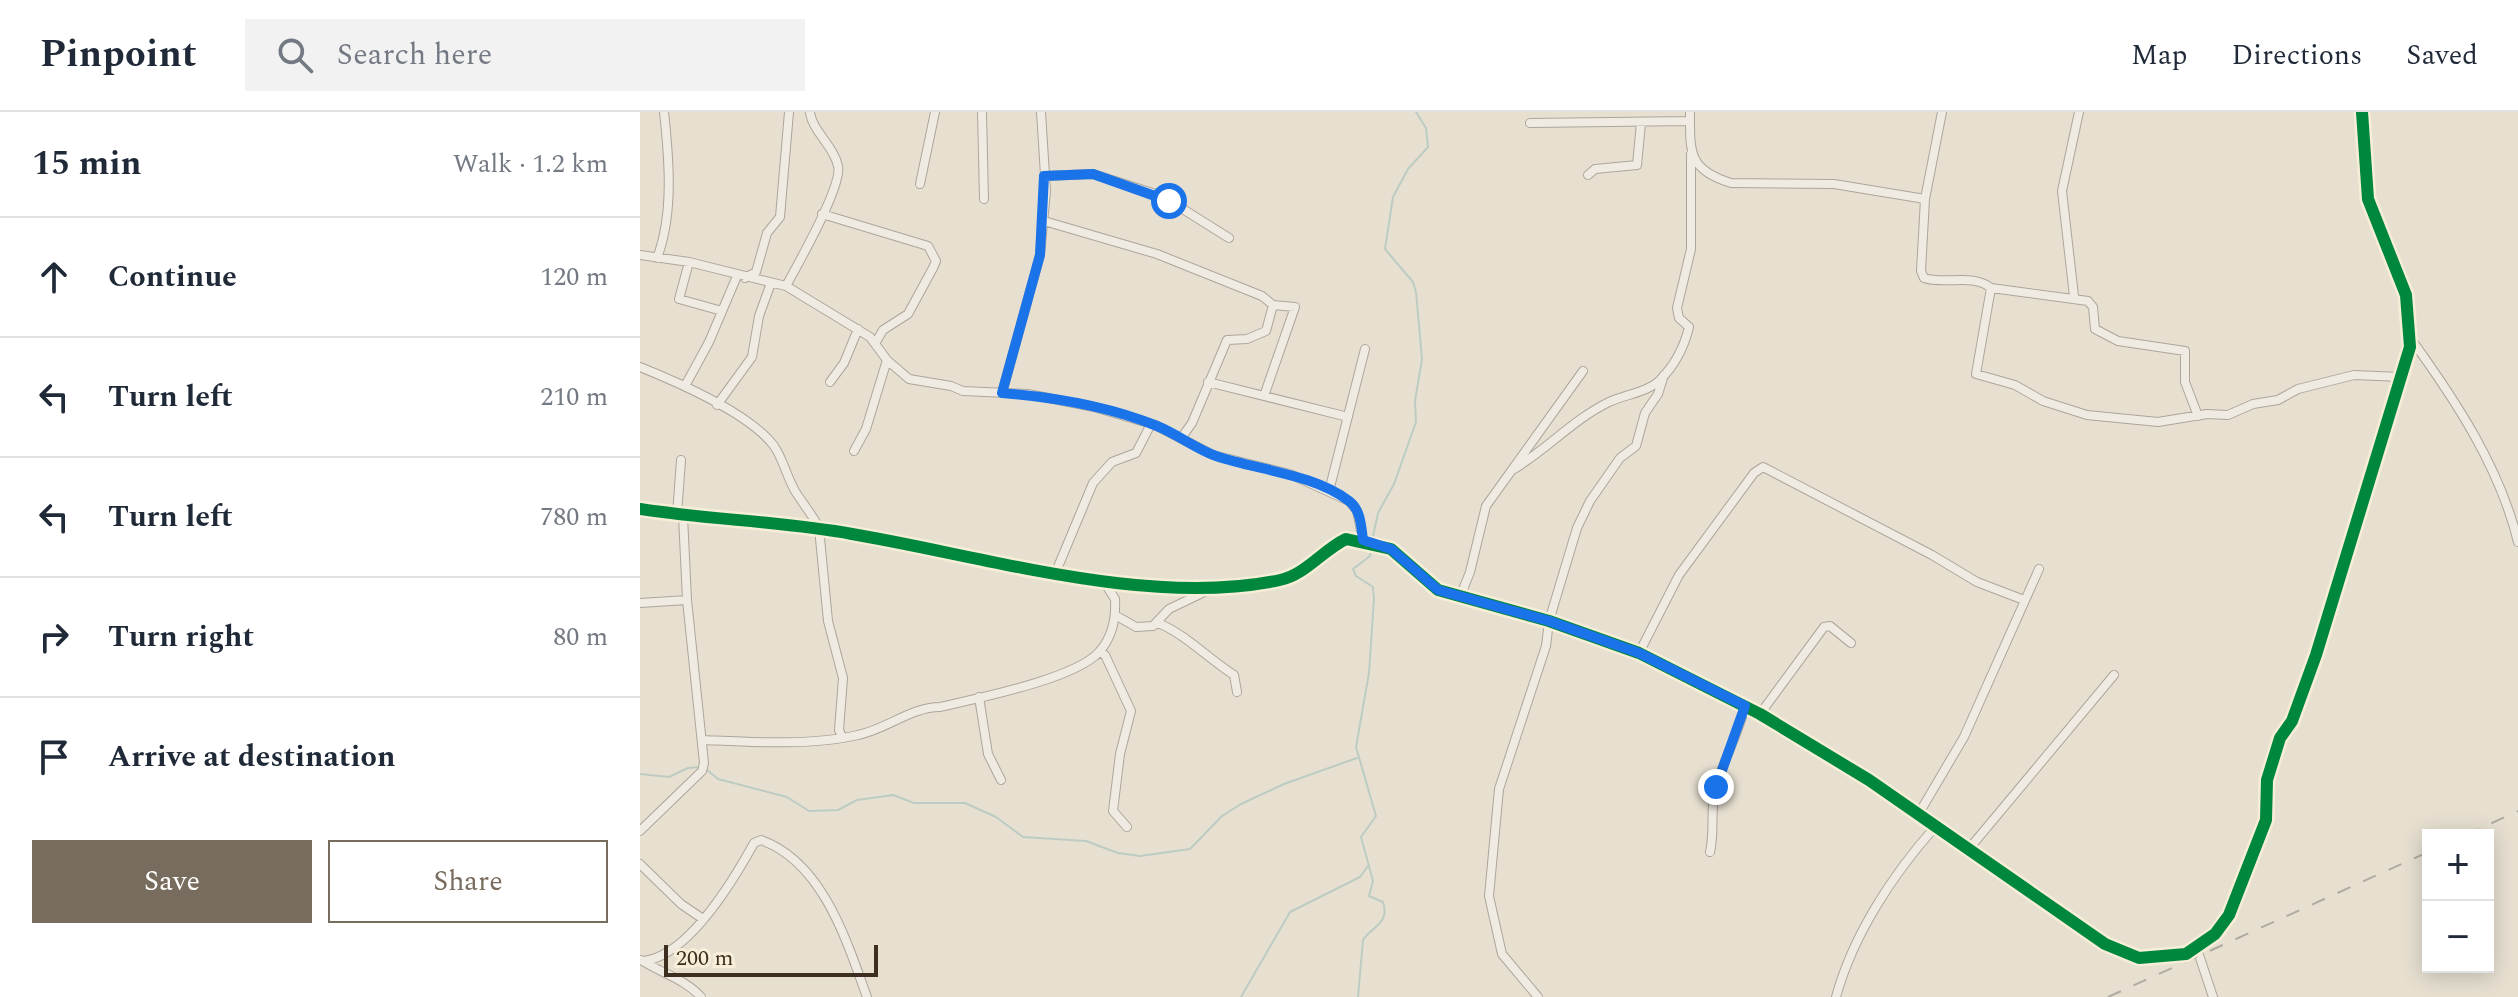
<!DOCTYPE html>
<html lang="en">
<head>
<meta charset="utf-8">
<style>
	body { margin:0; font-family:Spectral,serif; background:#f2f2f3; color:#1f2937 }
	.controls { position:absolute; right:24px; bottom:24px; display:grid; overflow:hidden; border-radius:0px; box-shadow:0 4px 20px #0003 }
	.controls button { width:72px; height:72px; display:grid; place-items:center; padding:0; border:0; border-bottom:2px solid #e0e1e3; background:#fff; color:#1f2937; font:40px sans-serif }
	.scale { position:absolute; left:24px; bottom:20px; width:214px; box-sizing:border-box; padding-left:8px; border:4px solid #3d2e20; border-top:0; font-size:22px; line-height:28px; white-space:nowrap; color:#3d2e20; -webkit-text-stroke:6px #f7eed8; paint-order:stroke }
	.stop { position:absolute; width:24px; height:24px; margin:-18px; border:6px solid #1a73e8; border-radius:50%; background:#fff }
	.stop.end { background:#1a73e8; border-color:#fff; box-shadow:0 2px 8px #0008 }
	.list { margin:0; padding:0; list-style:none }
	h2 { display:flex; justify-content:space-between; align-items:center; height:104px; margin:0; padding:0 32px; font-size:34px }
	h2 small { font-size:26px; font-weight:400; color:#747a83 }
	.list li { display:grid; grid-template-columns:52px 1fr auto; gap:24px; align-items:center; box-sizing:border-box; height:120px; padding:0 32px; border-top:2px solid #e0e1e3 }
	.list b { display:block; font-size:30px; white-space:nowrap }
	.list em { font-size:26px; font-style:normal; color:#747a83 }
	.actions { display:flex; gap:16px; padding:24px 32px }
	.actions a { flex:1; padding:18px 0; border:2px solid #786c5e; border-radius:0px; text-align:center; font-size:28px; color:#786c5e }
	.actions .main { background:#786c5e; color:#fff }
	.icon { flex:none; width:44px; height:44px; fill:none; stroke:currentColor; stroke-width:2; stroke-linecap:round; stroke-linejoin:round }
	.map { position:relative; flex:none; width:1878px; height:885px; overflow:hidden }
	header { display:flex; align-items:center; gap:48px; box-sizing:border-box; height:112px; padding:0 40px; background:#fff; border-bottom:2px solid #e0e1e3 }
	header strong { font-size:38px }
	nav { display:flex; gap:44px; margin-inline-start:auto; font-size:28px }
	.search { width:560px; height:72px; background:#f2f2f3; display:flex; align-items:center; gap:20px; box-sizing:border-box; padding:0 28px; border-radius:0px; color:#747a83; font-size:30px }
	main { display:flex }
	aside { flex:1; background:#fff }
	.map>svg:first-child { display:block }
</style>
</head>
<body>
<header>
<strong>Pinpoint</strong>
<div class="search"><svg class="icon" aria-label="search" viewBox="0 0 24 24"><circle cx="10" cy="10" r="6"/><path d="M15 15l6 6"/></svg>Search here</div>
<nav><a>Map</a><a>Directions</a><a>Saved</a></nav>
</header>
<main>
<aside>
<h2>15 min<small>Walk · 1.2 km</small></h2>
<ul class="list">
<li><svg class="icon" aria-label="ahead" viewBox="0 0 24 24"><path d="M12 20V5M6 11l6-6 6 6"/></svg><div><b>Continue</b></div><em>120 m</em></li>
<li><svg class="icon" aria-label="left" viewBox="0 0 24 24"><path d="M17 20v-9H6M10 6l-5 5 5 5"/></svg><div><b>Turn left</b></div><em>210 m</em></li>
<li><svg class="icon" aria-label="left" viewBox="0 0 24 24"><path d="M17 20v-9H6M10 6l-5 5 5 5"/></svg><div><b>Turn left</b></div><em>780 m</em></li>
<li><svg class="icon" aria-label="right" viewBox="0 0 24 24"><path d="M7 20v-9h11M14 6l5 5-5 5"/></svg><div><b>Turn right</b></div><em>80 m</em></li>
<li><svg class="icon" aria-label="arrive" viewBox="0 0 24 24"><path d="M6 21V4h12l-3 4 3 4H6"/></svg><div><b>Arrive at destination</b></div></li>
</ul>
<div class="actions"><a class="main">Save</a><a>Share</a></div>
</aside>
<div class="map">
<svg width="1878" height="885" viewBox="0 0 1878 885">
	<rect width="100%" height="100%" fill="#e7e0d1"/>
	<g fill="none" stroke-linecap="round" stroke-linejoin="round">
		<!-- stream -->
		<path stroke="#bcccc2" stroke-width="2" d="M 732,429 L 738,401 L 754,372 L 776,310 L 775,289 L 782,247 L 776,180 L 773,170 L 745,137 L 753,85 L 768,57 L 788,35 L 786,16 L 776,0
			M 66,657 L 78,667 L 147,685 L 169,699 L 198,698 L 217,688 L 253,683 L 274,691 L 325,691 L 356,705 L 383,725 L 446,729 L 478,741 L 500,744 L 550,737 L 582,704 L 601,692 L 644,672 L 717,646
			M 0,662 L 29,665 L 48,656 L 60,655
			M 601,885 L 650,800 L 720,765 L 728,754
			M 718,885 L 723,828 C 732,814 750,812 743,790 L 729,784 L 733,769 L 721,725 L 736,704 L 716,635 L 729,561 L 734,487 L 733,475 L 716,464 L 713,457 L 730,444 L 732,435"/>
		<!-- minor casing -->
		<g stroke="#ada599" stroke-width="10">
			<path id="minor" d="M 342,0 L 344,87
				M 1050,0 C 1050,40 1048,58 1091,71 L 1194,72 L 1285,87
				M 1302,0 L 1285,87 L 1281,159 L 1284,166 C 1305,173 1333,161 1351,176 L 1336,262 L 1375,273 L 1403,289 L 1447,303 L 1518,310 L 1567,302 L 1588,303 L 1613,292 L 1638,288 L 1658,277 L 1714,263 L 1761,265
				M 890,11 L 1050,9
				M 948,63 L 955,57 L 997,53 L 1001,11
				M 404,64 L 453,62 L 522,84 L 589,126
				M 280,72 L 295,0
				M 182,102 L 288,134 L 296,149 L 293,156 L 268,202 L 243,218 L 236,230
				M 404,109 L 517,142 L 622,184 L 633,193 L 655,195 L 624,284
				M 0,143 L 49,150 L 146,174 L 230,225 L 247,248 L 269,267 L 311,274 L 323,279 L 388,282 L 454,295 L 515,313 L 573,343 L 650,362 L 709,389 L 717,399 L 723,428
				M 17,146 C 34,102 29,46 24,0
				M 49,150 L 39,187 L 82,199
				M 105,166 L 116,160 L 127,121 L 140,105 L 149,0
				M 146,174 C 157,154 203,73 198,54 C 194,34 172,19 170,0
				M 1351,176 L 1448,189 L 1453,195 L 1455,217 L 1478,229 L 1545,239 L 1545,270 L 1558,304
				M 1434,184 L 1422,79 L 1439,0
				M 1771,227 C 1816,289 1860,356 1878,430
				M 0,255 C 37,270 110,302 134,334 C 143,347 147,365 155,379 C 163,392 172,402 179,416 L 188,509 L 203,566 L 199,618 L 202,625
				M 190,270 L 204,251 L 218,217
				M 568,270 L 708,305
				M 45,274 L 69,230 L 97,164
				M 362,281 L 400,143 L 406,79 L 401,0
				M 77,293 L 112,245 L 119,204 L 131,171
				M 542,325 L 552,311 L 587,228 L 607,227 L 626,219 L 633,193
				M 214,339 L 226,317 L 247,248
				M 874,357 C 907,337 934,307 969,290 C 984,283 1008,280 1020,268 C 1035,253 1044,236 1049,215 L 1039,206 L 1037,196 L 1051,137 L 1051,42
				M 689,379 L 725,237
				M 0,397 C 70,408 142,409 212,422 C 343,444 508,496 640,468 C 665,463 683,438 706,427 L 751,437 L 798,478 L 909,509 L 999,541 L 1120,602 L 1229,668 L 1465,832 L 1499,846 L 1546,842 L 1575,822 L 1589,803 L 1626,708 L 1627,668 L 1640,626 L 1652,609 L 1676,543 L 1770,235 L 1766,183 L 1728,87 L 1722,0
				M 37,403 L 41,348
				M 415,462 L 453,371 L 472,350 L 496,341 L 511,312
				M 820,485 L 830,460 L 846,394 L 943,259
				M 0,491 L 47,488
				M 475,503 L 496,515 L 513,514 L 529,497 L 577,474
				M 518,511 C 547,523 567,546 594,563 L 597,580
				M 459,540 L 465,543 L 491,599 L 480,642 L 473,699 L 487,715
				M 999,541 L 1039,463 L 1114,361 L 1123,355 L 1292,443 L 1337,470 L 1384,488
				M 339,585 L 348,642 L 361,668
				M 1120,602 L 1184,515 L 1190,514 L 1211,531
				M 62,628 C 110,630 171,634 218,623 C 247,617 271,595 300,595 C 338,586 435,567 459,540 C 472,526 476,506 475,487 L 464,470
				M 1278,703 L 1324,625 L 1399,457
				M 0,719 L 62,659 L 64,651 L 47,488 L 43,404
				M 1328,738 L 1474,563
				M 1070,740 C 1075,718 1070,699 1075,678 C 1083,649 1098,623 1105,594
				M 0,752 L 41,792 L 63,807
				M 1557,837 L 1573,885
				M 1,848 C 21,861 45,867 61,885
				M 4,849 C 49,843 93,769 114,731 L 121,728 C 183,750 207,830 227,885
				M 898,885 L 862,842 L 849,784 L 859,677 L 906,534 L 909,509 L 937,416 L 950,389 L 980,346 L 996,334 L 1005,301 L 1018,282 L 1024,263
				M 1196,885 C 1213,823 1253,762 1295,715"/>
		</g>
		<!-- minor -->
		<use href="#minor" stroke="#efebe3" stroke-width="8"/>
		<!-- rail -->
		<path stroke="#afaaa2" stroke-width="2" stroke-dasharray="14 14" stroke-linecap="butt" d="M 1826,723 L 1878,699
			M 1468,885 L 1788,740"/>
		<!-- cycleway casing -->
		<g stroke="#f7eed8" stroke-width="17">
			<path id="cycleway" d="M 0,397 C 70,408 142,409 212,422 C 343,444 508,496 640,468 C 665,463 683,438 706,427 L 751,437 L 798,478 L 909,509 L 999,541 L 1120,602 L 1229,668 L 1465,832 L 1499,846 L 1546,842 L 1575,822 L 1589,803 L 1626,708 L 1627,668 L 1640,626 L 1652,609 L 1676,543 L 1770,235 L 1766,183 L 1728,87 L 1722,0"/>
		</g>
		<!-- cycleway -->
		<use href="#cycleway" stroke="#00873e" stroke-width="12"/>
	</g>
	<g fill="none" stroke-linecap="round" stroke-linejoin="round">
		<!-- route -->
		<path stroke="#1a73e8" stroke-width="10" d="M 529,89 L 453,62 L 404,64 L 400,143 L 362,281 C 413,285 468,294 517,314 C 537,322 556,337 576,344 C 617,358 674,362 709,389 C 721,398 721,414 723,428 L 751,437 L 798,478 L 909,509 L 999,541 L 1105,594 L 1076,675"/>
	</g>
</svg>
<div class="controls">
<button>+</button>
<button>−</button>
</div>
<div class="scale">200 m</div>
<div class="stop" style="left:529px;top:89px"></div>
<div class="stop end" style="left:1076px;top:675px"></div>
</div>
</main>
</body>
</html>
